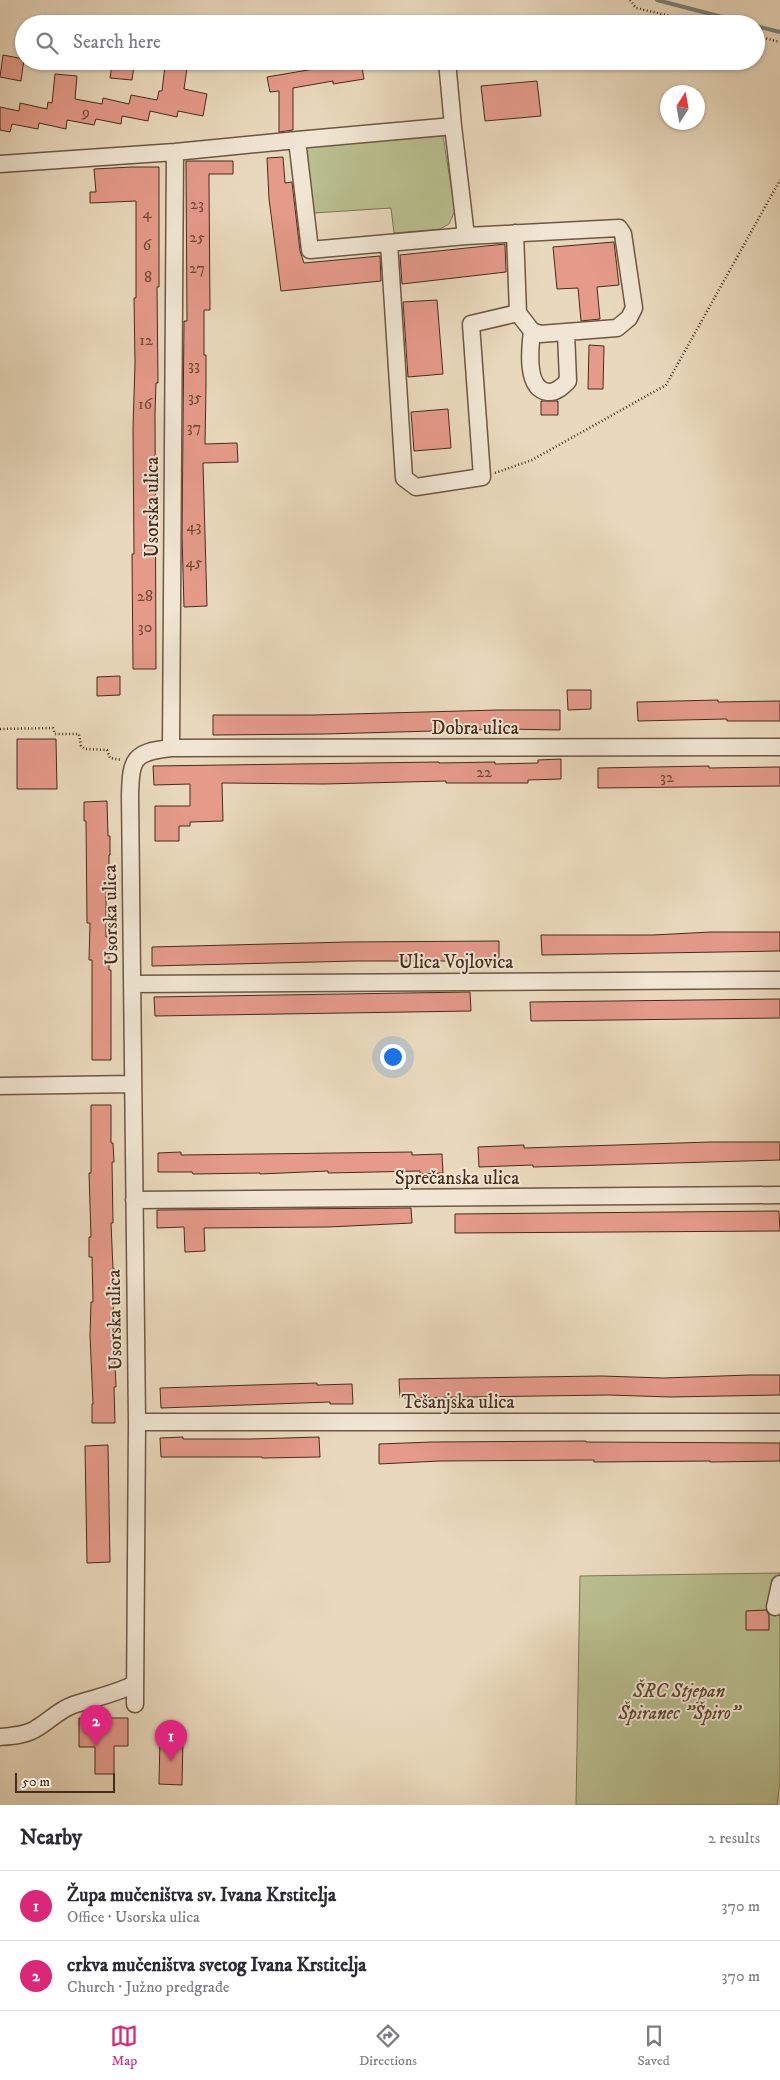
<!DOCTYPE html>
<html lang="en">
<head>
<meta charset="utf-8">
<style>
	body { margin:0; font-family:"IM FELL DW Pica",serif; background:#f2f2f3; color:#2b2b33 }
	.compass { position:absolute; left:660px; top:85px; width:45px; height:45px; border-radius:50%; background:#fff; box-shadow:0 1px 4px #0004; rotate:11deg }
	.scale { position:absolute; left:15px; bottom:12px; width:100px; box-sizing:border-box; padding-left:5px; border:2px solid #452c1b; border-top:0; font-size:14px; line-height:18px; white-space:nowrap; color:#452c1b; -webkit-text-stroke:4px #f1e6d3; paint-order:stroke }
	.you { position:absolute; left:392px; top:1056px; width:18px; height:18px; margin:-12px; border:4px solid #fff; border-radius:50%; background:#1a73e8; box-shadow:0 0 0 8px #1a73e833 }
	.badge { display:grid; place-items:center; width:32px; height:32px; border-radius:50%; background:#db2777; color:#fff; font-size:16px; font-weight:700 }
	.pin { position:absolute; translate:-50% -41px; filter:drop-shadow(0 1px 2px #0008) }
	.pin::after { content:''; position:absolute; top:26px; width:18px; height:15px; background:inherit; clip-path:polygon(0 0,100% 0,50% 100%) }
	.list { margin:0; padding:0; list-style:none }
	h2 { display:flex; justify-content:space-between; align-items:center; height:65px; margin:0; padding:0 20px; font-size:21px }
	h2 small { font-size:16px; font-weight:400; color:#7c7c81 }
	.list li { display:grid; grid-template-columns:32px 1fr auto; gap:15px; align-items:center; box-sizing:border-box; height:70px; padding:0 20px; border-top:1px solid #e1e1e2 }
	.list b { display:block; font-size:19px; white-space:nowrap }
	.list p { margin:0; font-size:16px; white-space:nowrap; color:#7c7c81 }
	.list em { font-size:16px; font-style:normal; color:#7c7c81 }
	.icon { flex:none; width:28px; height:28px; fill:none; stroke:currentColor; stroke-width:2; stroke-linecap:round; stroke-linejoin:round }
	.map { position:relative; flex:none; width:780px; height:1805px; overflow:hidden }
	.search { position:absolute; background:#fff; box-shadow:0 1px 4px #0004; left:15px; right:15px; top:15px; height:55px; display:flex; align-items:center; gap:12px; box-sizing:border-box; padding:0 18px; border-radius:28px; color:#7c7c81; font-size:19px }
	.sheet { height:205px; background:#fff }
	nav { display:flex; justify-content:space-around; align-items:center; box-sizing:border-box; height:70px; border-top:1px solid #e1e1e2; background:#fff; font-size:14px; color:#7c7c81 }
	nav a { display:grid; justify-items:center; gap:2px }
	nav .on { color:#db2777 }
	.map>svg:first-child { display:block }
</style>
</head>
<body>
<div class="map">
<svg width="780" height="1805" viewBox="0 0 780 1805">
	<rect width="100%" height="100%" fill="#e9d9bc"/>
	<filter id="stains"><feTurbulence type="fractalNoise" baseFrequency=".004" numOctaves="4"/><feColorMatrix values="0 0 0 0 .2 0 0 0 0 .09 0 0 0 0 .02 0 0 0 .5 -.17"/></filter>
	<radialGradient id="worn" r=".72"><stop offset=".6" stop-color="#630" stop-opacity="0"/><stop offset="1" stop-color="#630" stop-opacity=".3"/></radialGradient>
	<!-- green -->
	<path fill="#b9bf8f" stroke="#7f7655" d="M 443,136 L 455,211 L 449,224 L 440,229 L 394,233 L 391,208 L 314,213 L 310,209 L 304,154 L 306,147 Z
		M 780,1573 L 780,1782 L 777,1805 L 576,1805 L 580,1576 Z"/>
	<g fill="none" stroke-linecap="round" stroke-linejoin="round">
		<!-- stream -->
		<path stroke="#778179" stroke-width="4" d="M 657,0 L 749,24
			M 756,26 L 780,32"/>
	</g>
	<!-- building -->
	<path fill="#e59a8a" stroke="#452c1b" d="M 3,55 L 24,59 L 21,81 L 0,77 Z
		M 361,61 L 364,79 L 333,84 L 333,81 L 293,88 L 293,130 L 279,132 L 279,91 L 270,92 L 267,77 Z
		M 112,64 L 134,66 L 132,80 L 110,78 Z
		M 165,66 L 187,68 L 184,89 L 207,94 L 203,116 L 178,111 L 177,117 L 150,111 L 148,121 L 122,116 L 121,124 L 96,119 L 94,125 L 67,120 L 66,129 L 39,123 L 38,129 L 12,124 L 10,132 L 0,130 L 0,107 L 19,111 L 20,103 L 47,109 L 48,102 L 52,103 L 55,74 L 77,76 L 75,99 L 102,104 L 103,98 L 129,104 L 131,95 L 157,100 L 159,91 L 162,91 Z
		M 537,81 L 541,116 L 485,121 L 481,86 Z
		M 283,157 L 285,183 L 292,182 L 300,251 L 304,263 L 380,256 L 381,281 L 281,291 L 269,199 L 267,158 Z
		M 186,161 L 233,161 L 233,174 L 209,174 L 209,180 L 210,310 L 204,310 L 204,355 L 206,355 L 206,387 L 205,444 L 237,443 L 238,462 L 203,463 L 207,606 L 184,607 L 182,536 L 184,321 L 187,321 Z
		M 132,167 L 159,167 L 159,287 L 157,287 L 158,383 L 156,383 L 155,413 L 156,669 L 133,669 L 132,554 L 134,554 L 133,428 L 135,363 L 134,298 L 136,298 L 136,201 L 90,203 L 90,192 L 96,192 L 94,169 Z
		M 614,242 L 619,285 L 597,287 L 600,319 L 581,321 L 578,288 L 557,289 L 553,247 Z
		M 505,244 L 506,272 L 402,284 L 400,255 Z
		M 437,300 L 443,374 L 408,377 L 403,302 Z
		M 589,345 L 604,346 L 603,389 L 588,389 Z
		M 541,401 L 558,401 L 558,415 L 541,415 Z
		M 448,409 L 451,448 L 414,451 L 411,412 Z
		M 120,676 L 120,695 L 97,696 L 97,677 Z
		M 567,690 L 591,690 L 591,709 L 568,710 Z
		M 718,700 L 718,702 L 780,701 L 780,721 L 727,721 L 727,719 L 638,721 L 637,702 Z
		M 498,710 L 560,710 L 560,730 L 505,729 L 325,734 L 213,735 L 213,715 L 314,715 Z
		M 17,739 L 56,739 L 57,789 L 17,789 Z
		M 561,759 L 561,779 L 528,780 L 528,783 L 446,783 L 446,781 L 324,784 L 222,783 L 223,821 L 190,822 L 190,826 L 179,826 L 179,841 L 155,841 L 155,806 L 190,806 L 190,784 L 154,785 L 153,766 L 439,762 L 439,763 L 495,762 L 495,764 L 538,763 L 538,760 Z
		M 709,766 L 709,768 L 780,767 L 780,786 L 598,788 L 598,768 Z
		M 107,801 L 108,836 L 110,836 L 110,855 L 109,855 L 109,889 L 106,889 L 106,937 L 109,937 L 109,970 L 111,970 L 111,1060 L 92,1060 L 92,960 L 89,960 L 90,923 L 87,923 L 86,821 L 84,821 L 84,802 Z
		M 711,932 L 780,932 L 780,951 L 542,955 L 541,935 L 653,935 Z
		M 499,941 L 499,961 L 356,961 L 152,966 L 152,947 L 348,942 Z
		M 470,992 L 471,1011 L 155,1016 L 154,997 Z
		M 780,999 L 780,1018 L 531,1021 L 530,1002 Z
		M 91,1105 L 111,1105 L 111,1143 L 113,1143 L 114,1162 L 112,1162 L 113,1223 L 111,1223 L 113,1269 L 115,1269 L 116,1289 L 114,1289 L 113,1320 L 116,1387 L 114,1387 L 115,1423 L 92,1423 L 92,1404 L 93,1404 L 90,1335 L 91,1302 L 93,1302 L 92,1257 L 89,1257 L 89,1237 L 91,1237 L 89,1173 L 91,1173 Z
		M 710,1142 L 780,1142 L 780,1160 L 533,1167 L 533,1165 L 479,1167 L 478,1147 L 524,1145 L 524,1148 Z
		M 181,1152 L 181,1155 L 412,1152 L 412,1155 L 442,1154 L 443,1173 L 420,1174 L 420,1171 L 328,1173 L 328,1171 L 260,1174 L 260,1173 L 193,1174 L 192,1172 L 158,1172 L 158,1153 Z
		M 411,1208 L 412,1223 L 328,1227 L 204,1228 L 205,1251 L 185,1252 L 184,1227 L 157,1228 L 157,1210 Z
		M 779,1211 L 780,1231 L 455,1233 L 455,1214 Z
		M 750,1375 L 780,1375 L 780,1395 L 670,1397 L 609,1395 L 400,1398 L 399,1379 L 602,1376 L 663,1378 Z
		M 317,1383 L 317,1385 L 352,1384 L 353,1404 L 330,1404 L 330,1402 L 161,1408 L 160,1388 Z
		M 183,1437 L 183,1439 L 251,1439 L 319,1437 L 320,1457 L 262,1458 L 262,1457 L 161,1457 L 160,1438 Z
		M 586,1441 L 586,1442 L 780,1443 L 780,1461 L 710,1462 L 710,1461 L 594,1462 L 594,1460 L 440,1461 L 379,1464 L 379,1444 L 432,1442 Z
		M 108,1445 L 110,1562 L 87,1563 L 85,1446 Z
		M 766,1610 L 769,1615 L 769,1630 L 746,1630 L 746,1611 Z
		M 79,1718 L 128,1718 L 128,1746 L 114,1746 L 114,1774 L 95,1774 L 95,1747 L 79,1747 Z
		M 160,1737 L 183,1738 L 182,1785 L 159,1784 Z"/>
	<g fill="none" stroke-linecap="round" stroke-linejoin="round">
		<!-- minor casing -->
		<g stroke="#6e5743" stroke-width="19">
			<path id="minor" d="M 447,61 L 453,126
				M 453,126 L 466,236 L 310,250 L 297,140 Z
				M 0,164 L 175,152 L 297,140
				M 466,236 L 619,228 L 623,234 L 634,308 L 629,318 L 617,328 L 540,334 L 532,331 L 518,313 L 515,233
				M 389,243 L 404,478 L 416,487 L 482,477 L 471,324 L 518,313
				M 532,331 C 530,348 525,389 548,392 C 556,393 562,387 568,381 L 566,332
				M 171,748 L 780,747
				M 132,984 L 780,980
				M 0,1086 L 133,1084
				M 134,1200 L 780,1195
				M 137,1422 L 780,1422
				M 775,1607 L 780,1584
				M 135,1704 L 137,1422 L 130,795 C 131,759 133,752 171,748 L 175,152
				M 0,1737 C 12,1736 27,1735 37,1728 C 49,1721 59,1710 73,1705 C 94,1698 115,1694 135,1684"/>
		</g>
		<!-- path -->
		<path stroke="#452c1b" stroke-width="2.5" stroke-dasharray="1 2.5" stroke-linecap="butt" d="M 630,0 L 636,8 L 705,24
			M 756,36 L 780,42
			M 495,473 L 532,460 L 666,385 L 780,180
			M 0,729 L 53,728 L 55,734 L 79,734 L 81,746 L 85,749 L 107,750 L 110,758 L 121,760"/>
		<!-- minor -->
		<use href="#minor" stroke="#f1e6d3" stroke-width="16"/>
	</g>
	<g text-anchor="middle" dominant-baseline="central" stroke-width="4" stroke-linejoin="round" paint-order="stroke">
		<!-- number labels -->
		<g font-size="16" fill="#6d4837">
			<text x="86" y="112">9</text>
			<text x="197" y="204">23</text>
			<text x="147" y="213">4</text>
			<text x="197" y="237">25</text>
			<text x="147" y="245">6</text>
			<text x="197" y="268">27</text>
			<text x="148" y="277">8</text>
			<text x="146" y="340">12</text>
			<text x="194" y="365">33</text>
			<text x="195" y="397">35</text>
			<text x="145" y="404">16</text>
			<text x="194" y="427">37</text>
			<text x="194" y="526">43</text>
			<text x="194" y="562">45</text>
			<text x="145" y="596">28</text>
			<text x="145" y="627">30</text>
			<text x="484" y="772">22</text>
			<text x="667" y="777">32</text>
		</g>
		<!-- street labels -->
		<g font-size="19" fill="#452c1b" stroke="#f1e6d3">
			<text transform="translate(152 507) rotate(-90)">Usorska ulica</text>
			<text x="475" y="728">Dobra ulica</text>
			<text transform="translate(111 915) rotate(-91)">Usorska ulica</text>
			<text x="456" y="962">Ulica Vojlovica</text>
			<text x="457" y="1178">Sprečanska ulica</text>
			<text transform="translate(115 1320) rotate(-91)">Usorska ulica</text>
			<text x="458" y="1402">Tešanjska ulica</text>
		</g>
		<!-- park labels -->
		<g font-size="19" font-style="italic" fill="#5c4932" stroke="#f1e6d3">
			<text x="679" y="1691">ŠRC Stjepan<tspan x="679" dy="22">Špiranec "Špiro"</tspan></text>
		</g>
	</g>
	<rect width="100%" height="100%" filter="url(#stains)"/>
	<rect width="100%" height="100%" fill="url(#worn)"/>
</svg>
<svg class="compass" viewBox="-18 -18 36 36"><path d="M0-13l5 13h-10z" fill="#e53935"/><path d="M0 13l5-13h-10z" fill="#7c7c81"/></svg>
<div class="scale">50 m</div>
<div class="you"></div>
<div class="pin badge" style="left:171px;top:1761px">1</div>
<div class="pin badge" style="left:96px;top:1746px">2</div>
<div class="search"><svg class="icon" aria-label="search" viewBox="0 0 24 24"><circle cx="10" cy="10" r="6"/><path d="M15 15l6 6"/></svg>Search here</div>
</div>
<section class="sheet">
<h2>Nearby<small>2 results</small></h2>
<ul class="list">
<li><span class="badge">1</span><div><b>Župa mučeništva sv. Ivana Krstitelja</b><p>Office · Usorska ulica</p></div><em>370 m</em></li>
<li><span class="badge">2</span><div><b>crkva mučeništva svetog Ivana Krstitelja</b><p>Church · Južno predgrađe</p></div><em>370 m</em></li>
</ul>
</section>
<nav>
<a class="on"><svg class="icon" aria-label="map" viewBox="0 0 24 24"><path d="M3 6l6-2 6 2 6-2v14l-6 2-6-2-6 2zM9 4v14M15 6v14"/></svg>Map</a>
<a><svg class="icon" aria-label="directions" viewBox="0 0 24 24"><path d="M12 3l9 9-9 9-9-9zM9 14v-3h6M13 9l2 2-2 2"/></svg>Directions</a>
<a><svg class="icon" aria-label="saved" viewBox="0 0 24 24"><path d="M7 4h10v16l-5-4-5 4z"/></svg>Saved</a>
</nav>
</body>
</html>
